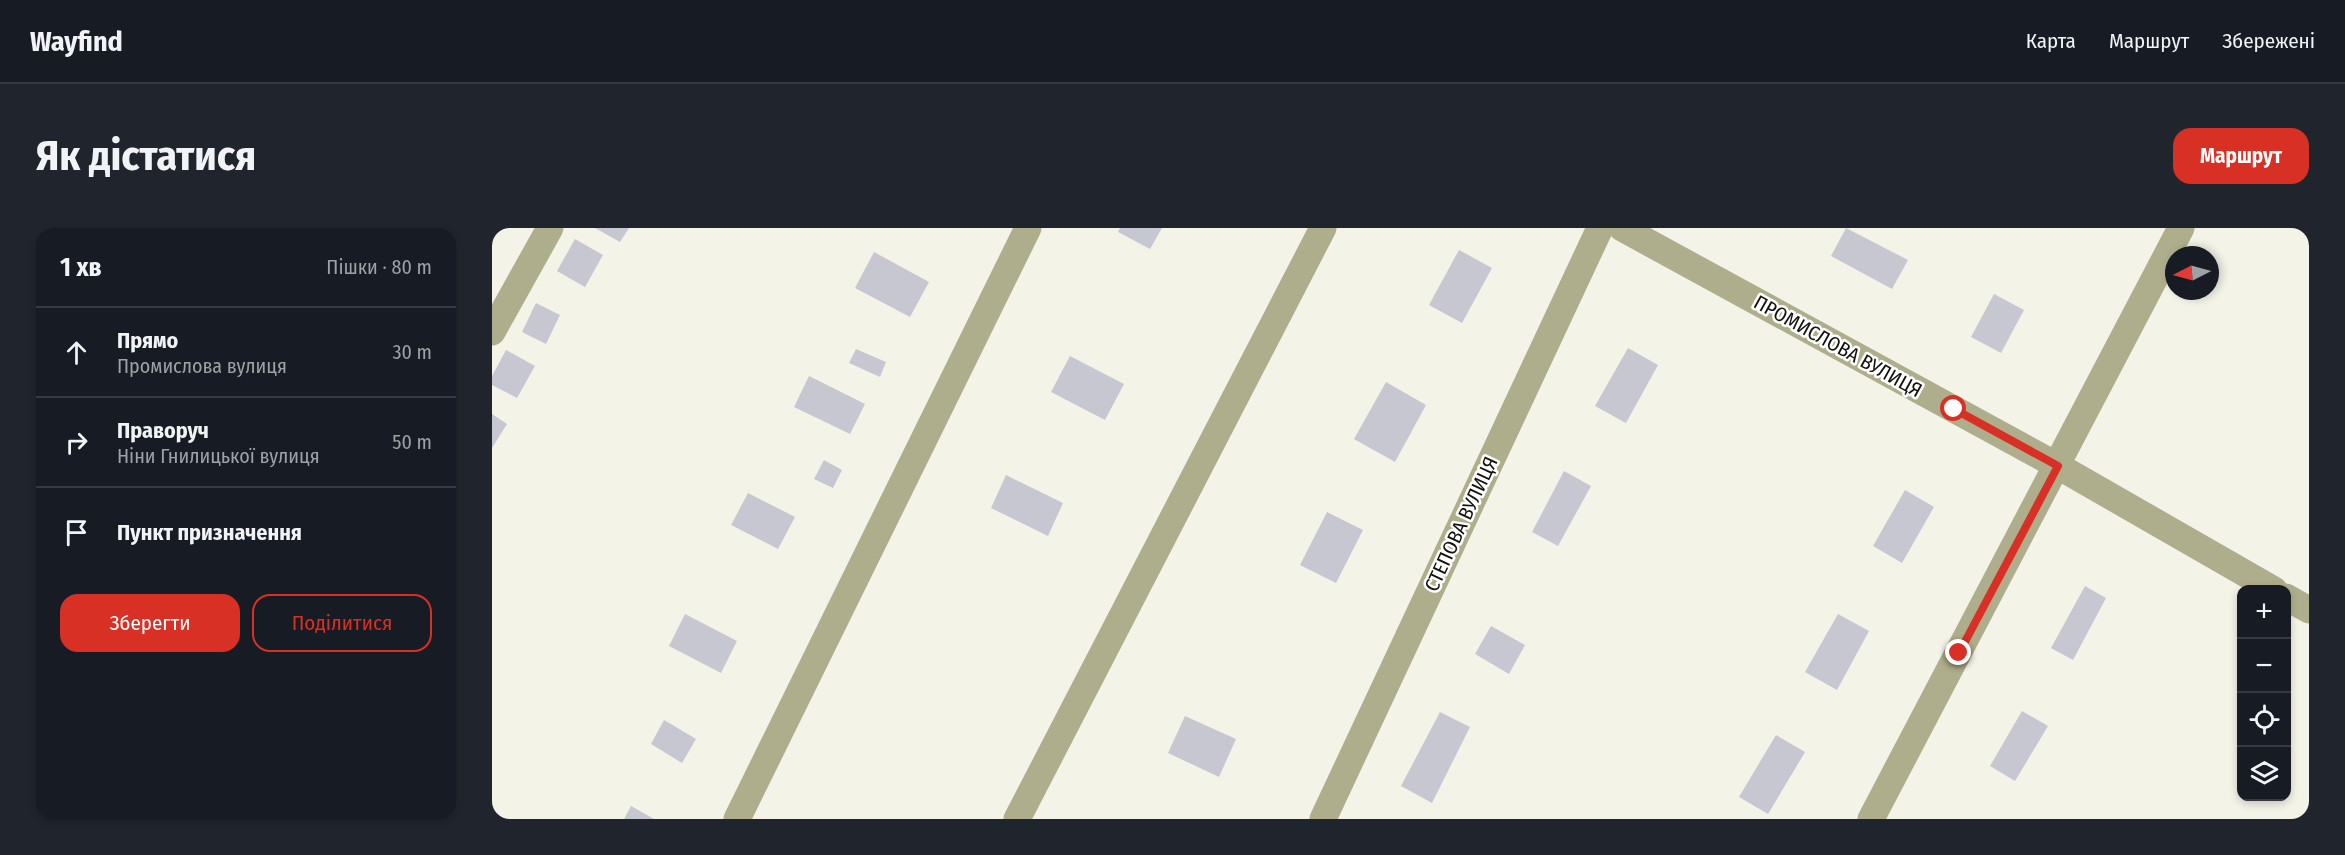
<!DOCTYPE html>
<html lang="uk">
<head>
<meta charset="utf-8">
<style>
	body { margin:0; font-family:"Fira Sans Condensed",sans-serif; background:#20242c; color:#f1f3f6 }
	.controls { position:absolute; right:18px; bottom:18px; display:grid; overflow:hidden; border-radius:12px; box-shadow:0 3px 9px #0003 }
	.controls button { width:54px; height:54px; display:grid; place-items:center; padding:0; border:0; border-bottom:2px solid #363941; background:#171b24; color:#f1f3f6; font:30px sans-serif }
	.compass { position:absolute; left:1673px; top:18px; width:54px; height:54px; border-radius:50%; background:#171b24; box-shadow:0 3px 9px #0003; rotate:264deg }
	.stop { position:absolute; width:18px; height:18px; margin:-14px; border:4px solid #d93025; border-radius:50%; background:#fff }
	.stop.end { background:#d93025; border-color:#fff; box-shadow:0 2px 6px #0008 }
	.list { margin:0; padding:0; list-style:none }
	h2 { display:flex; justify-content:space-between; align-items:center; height:78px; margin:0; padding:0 24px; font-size:26px }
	h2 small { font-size:20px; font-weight:400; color:#9ea1a6 }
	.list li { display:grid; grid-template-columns:39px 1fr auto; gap:18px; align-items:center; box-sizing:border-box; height:90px; padding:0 24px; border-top:2px solid #363941 }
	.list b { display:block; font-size:22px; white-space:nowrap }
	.list p { margin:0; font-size:20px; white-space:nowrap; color:#9ea1a6 }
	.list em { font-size:20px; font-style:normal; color:#9ea1a6 }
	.actions { display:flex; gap:12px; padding:18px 24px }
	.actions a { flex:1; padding:14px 0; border:2px solid #d93025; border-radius:18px; text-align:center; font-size:21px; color:#d93025 }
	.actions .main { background:#d93025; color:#fff }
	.icon { flex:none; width:33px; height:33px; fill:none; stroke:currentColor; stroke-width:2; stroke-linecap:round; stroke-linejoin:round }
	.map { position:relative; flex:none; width:1817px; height:591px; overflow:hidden; border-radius:18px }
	header { display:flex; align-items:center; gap:36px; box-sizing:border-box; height:84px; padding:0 30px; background:#171b24; border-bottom:2px solid #363941 }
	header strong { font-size:28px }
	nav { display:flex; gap:33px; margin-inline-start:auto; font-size:21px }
	.intro { display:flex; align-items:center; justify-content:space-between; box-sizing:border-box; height:144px; padding:0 36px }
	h1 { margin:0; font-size:42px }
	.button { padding:15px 27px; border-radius:18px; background:#d93025; color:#fff; font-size:21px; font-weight:700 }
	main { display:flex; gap:36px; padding:0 36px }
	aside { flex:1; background:#171b24; border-radius:18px; box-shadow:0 3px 9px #0003 }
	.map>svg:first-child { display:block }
</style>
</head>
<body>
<header>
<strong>Wayfind</strong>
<nav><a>Карта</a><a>Маршрут</a><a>Збережені</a></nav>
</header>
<div class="intro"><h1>Як дістатися</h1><a class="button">Маршрут</a></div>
<main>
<aside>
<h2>1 хв<small>Пішки · 80 m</small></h2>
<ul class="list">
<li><svg class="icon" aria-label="ahead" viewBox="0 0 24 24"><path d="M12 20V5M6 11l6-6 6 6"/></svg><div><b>Прямо</b><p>Промислова вулиця</p></div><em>30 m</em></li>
<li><svg class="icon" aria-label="right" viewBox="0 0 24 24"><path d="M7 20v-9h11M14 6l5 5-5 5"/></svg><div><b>Праворуч</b><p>Ніни Гнилицької вулиця</p></div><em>50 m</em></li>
<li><svg class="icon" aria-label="arrive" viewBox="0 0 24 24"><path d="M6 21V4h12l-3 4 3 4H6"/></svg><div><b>Пункт призначення</b></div></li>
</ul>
<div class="actions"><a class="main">Зберегти</a><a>Поділитися</a></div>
</aside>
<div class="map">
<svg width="1817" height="591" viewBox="0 0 1817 591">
	<rect width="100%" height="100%" fill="#f3f3e8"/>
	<!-- building -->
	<path fill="#c7c7d2" d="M 103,0 L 137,0 L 128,14 Z
		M 628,0 L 670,0 L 658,21 L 626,4 Z
		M 1354,0 L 1416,32 L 1400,61 L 1339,28 Z
		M 83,11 L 111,27 L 93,59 L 65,43 Z
		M 967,22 L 1000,40 L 970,95 L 937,77 Z
		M 382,24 L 437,54 L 418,89 L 363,60 Z
		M 1502,66 L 1532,82 L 1509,125 L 1479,109 Z
		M 44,75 L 68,87 L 54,116 L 30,104 Z
		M 1136,120 L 1166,137 L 1134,195 L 1103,178 Z
		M 364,121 L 394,134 L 388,149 L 357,135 Z
		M 14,122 L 43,138 L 25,170 L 0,157 L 0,148 Z
		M 578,128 L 632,156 L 613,192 L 559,164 Z
		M 317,148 L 373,176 L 358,206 L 302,179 Z
		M 894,154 L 934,177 L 903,234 L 862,211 Z
		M 0,186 L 15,196 L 0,220 Z
		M 332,232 L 350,242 L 341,260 L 322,251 Z
		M 1072,243 L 1099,258 L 1066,318 L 1040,304 Z
		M 514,247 L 571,275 L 556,308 L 499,280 Z
		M 1413,262 L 1442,279 L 1410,335 L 1381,318 Z
		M 256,265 L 303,289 L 286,321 L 239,297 Z
		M 835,284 L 871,302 L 844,355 L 808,337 Z
		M 1593,358 L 1614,370 L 1581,432 L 1559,420 Z
		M 193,386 L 245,413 L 229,445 L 177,418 Z
		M 1346,386 L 1377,403 L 1345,462 L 1313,444 Z
		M 999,398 L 1033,417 L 1017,446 L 983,426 Z
		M 1530,483 L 1556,498 L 1523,553 L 1498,538 Z
		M 948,484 L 978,499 L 940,575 L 909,558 Z
		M 693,488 L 744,511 L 727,549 L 676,525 Z
		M 172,492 L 204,511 L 190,535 L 159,516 Z
		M 1284,507 L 1313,524 L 1276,586 L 1247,569 Z
		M 139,578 L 162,591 L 132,591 Z"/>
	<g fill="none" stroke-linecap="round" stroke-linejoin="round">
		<!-- minor -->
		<path stroke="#afae8c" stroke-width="27" d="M 1130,0 L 1566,238 L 1782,362
			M 0,104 L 58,0
			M 1794,369 L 1817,382
			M 245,591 L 536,0
			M 525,591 L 831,0
			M 831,591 L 1108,0
			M 1379,591 L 1689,0"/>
	</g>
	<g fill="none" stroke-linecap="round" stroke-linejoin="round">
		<!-- route -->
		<path stroke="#d93025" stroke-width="8" d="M 1462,181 L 1566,238 L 1467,425"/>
	</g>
	<g text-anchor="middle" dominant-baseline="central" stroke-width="5" stroke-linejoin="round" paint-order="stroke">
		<!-- street labels -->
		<g font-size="20" fill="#10100c" stroke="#fff">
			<text transform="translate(1346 118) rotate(29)">ПРОМИСЛОВА ВУЛИЦЯ</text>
			<text transform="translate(969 296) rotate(-65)">СТЕПОВА ВУЛИЦЯ</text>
		</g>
	</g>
</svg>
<div class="controls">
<button>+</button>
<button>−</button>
<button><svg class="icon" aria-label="locate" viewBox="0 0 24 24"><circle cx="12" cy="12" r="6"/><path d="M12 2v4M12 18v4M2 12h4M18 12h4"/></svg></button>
<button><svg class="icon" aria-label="layers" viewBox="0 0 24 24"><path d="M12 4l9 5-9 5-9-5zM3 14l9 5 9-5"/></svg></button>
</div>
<svg class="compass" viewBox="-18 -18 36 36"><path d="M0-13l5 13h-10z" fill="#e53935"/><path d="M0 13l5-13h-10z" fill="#9ea1a6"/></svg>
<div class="stop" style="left:1462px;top:181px"></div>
<div class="stop end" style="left:1467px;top:425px"></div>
</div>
</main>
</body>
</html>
